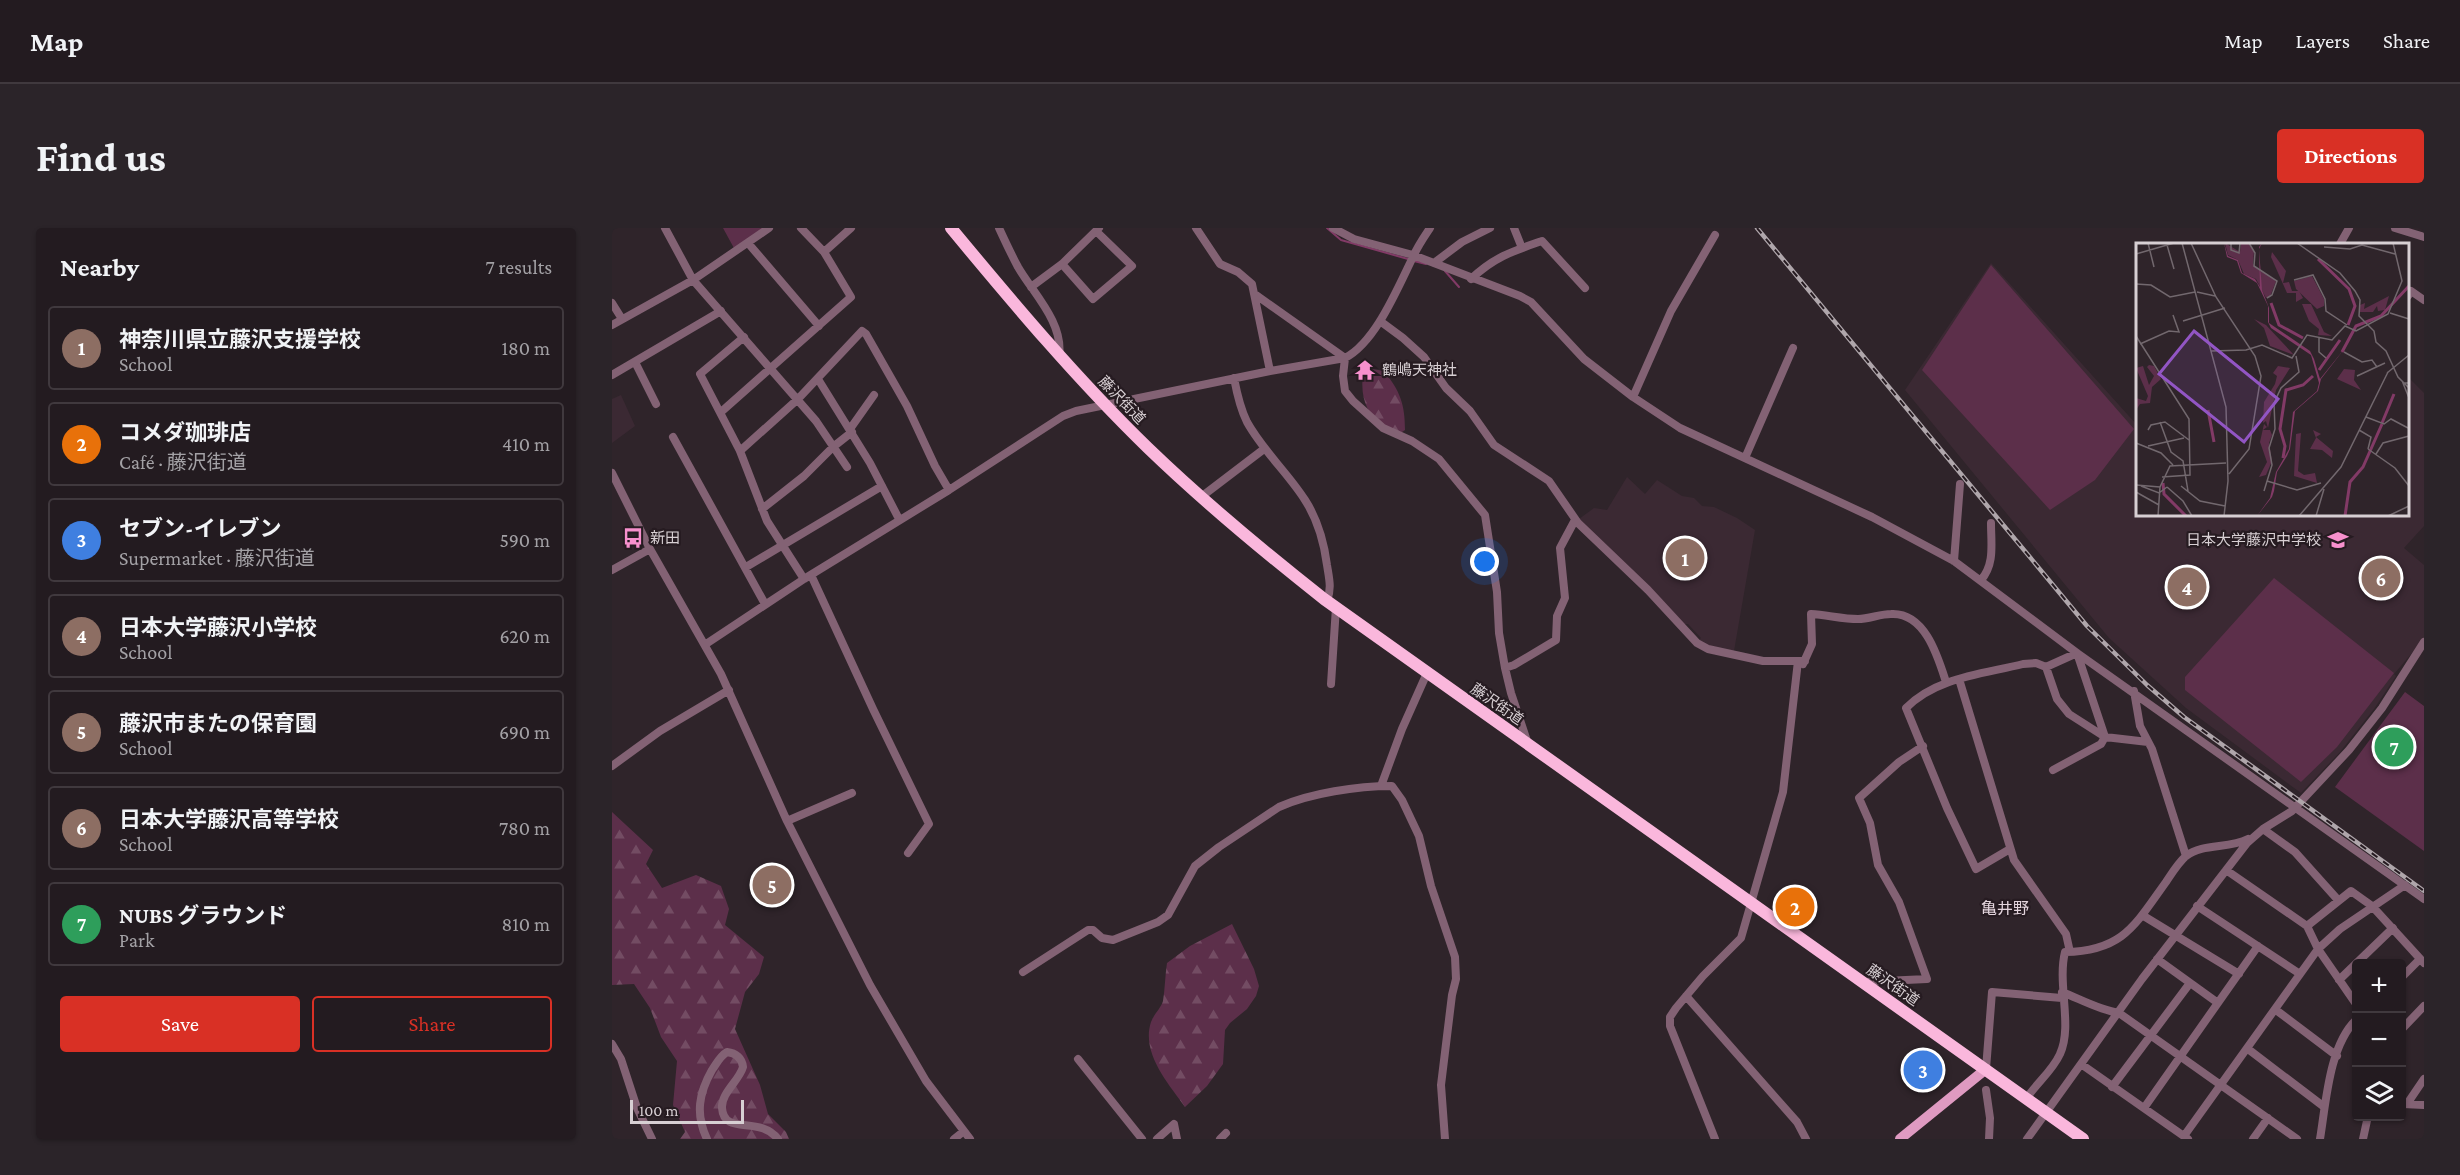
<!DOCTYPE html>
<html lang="en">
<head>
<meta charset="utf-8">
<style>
	body { margin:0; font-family:"Crimson Pro","Noto Sans JP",serif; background:#2b2429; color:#f1f3f6 }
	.controls { position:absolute; right:18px; bottom:18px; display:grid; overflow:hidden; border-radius:6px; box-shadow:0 2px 4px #0004 }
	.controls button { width:54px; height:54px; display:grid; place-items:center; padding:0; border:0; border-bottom:2px solid #40393e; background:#231b20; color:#f1f3f6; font:30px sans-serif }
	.scale { position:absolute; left:18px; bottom:15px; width:114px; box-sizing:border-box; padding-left:6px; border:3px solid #d7cfd3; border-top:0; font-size:16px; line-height:21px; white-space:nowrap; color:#d7cfd3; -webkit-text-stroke:4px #261b21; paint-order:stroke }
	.you { position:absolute; left:873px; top:334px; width:21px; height:21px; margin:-15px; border:4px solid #fff; border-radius:50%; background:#1a73e8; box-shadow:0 0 0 9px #1a73e833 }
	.badge { display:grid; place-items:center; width:39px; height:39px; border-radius:50%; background:#d93025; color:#fff; font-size:20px; font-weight:700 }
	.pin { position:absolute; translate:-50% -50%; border:3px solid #fff; box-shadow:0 2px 6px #0006 }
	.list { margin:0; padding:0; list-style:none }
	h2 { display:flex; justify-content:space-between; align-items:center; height:78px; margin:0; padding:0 24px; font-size:26px }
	h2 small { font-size:20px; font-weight:400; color:#a3a1a5 }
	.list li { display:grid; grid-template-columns:39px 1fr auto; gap:18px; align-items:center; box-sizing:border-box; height:84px; margin:0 12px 12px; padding:0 12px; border:2px solid #40393e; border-radius:6px }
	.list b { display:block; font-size:22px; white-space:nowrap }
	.list p { margin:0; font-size:20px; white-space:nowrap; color:#a3a1a5 }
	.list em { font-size:20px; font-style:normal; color:#a3a1a5 }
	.actions { display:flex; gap:12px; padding:18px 24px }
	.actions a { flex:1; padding:14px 0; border:2px solid #d93025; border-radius:6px; text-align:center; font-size:21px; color:#d93025 }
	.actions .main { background:#d93025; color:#fff }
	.icon { flex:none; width:33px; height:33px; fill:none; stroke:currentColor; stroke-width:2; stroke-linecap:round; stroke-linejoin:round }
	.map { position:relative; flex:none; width:1812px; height:911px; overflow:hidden; border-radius:6px }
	header { display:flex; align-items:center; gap:36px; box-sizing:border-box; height:84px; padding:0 30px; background:#231b20; border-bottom:2px solid #40393e }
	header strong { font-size:28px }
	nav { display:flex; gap:33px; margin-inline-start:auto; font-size:21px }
	.intro { display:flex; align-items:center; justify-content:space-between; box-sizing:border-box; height:144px; padding:0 36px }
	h1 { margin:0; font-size:42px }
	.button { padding:15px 27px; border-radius:6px; background:#d93025; color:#fff; font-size:21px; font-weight:700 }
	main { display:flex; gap:36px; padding:0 36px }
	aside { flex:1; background:#231b20; border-radius:6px; box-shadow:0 2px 4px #0004 }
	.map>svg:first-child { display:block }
</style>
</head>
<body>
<header>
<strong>Map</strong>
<nav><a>Map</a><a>Layers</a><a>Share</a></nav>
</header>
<div class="intro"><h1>Find us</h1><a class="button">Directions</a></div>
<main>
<aside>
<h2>Nearby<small>7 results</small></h2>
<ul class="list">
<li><span class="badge" style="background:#8d6e63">1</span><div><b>神奈川県立藤沢支援学校</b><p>School</p></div><em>180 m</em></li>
<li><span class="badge" style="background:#e8710a">2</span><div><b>コメダ珈琲店</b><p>Café · 藤沢街道</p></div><em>410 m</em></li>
<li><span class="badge" style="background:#3f7fe0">3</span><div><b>セブン-イレブン</b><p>Supermarket · 藤沢街道</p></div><em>590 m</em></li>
<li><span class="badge" style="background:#8d6e63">4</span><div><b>日本大学藤沢小学校</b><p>School</p></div><em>620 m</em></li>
<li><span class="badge" style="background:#8d6e63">5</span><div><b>藤沢市またの保育園</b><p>School</p></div><em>690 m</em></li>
<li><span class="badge" style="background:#8d6e63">6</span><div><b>日本大学藤沢高等学校</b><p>School</p></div><em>780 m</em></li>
<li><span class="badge" style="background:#2e9e5b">7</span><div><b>NUBS グラウンド</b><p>Park</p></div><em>810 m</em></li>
</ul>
<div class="actions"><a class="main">Save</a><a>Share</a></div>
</aside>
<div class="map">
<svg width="1812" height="911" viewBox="0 0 1812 911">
	<defs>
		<pattern id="forest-firs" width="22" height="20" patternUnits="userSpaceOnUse" patternTransform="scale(1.5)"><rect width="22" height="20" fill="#5c2f4a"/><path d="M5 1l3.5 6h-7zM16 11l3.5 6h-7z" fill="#734c63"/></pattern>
	</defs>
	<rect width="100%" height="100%" fill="#2f242a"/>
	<!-- built -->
	<path fill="#3b2933" d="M 1379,35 L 1525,197 L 1526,286 L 1796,286 L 1796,149 L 1812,165 L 1812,298 L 1792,320 L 1812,337 L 1812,411 L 1782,446 L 1784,448 L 1762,481 L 1728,524 L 1689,565 L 1574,480 L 1497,410 L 1293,162 Z
		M 9,167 L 23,198 L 0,215 L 0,171 Z
		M 1015,249 L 1033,266 L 1045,252 L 1070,268 L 1082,270 L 1090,278 L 1102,279 L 1125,290 L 1143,302 L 1122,423 L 1098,419 L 1087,412 L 1089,410 L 1076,396 L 1071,396 L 967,291 L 982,280 L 995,282 Z"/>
	<!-- green -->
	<path fill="#5c2f4a" d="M 111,0 L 155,0 L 123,22 Z
		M 1379,37 L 1522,201 L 1483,252 L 1438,282 L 1310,142 Z
		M 1662,350 L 1782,445 L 1725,519 L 1689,554 L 1573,462 L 1573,449 Z
		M 1793,464 L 1812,478 L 1812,623 L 1723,559 Z"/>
	<!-- forest -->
	<path fill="url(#forest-firs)" d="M 760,141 L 772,143 C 788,163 793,176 793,202 L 787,206 L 772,204 C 755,183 748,172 751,145 Z
		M 0,584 L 41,622 L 34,636 L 50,660 L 84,647 L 109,658 L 117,681 L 113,697 L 152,729 L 147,746 L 133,764 L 123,801 L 148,857 L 156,886 L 174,904 L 177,911 L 68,911 L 73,904 L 61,877 L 65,833 L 49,809 L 38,780 L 22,756 L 0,757 Z
		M 620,696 L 642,741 L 647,758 L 644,768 L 635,781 L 618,795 L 613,802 L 611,836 L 595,858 L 573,879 C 556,855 529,825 539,794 C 542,786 549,780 551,773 C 553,761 553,748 555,735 L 578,718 Z"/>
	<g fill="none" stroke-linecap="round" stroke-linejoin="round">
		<!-- stream -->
		<path stroke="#823a66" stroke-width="2" d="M 715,0 L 729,12 L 796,31
			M 802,33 L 814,36
			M 833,43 L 847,59"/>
		<!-- minor -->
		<path stroke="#836274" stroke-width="8" d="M 53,0 L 81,52 L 204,193 L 235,239
			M 387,0 C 393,13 399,26 406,39 C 421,65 452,95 447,128
			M 584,0 L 608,36 L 626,44 L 640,56 L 658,143
			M 721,0 L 742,11 L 801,27 L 908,68 L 919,74 L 972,131 L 1021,169 L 1068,200 L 1260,289 L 1342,333 L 1465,425 L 1812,671
			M 902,0 L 910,20
			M 1783,0 L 1812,9
			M 136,15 L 207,98
			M 1728,16 L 1737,0
			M 212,24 L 239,0
			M 822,35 L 850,14 L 878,0
			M 450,36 L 481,71 L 520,38 L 484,3
			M 859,51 C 882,29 901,23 930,13 L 973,60
			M 419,59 L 450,36 L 487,0
			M 644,67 L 733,130 L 731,148 L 733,163 L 741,173 L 771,200 L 800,213 L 827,231 L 873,287 L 885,364 L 887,405 L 893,440 L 899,465 L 916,516
			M 1796,68 L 1799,63 L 1812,72
			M 0,75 L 10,91
			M 768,93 L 791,110 L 812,129 L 834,160 L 858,183 L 882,217 L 937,253 L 966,295 L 1036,362 L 1085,415 L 1096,421 L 1151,433 L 1193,433
			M 0,97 L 81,52 L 157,0
			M 132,109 L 88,146 L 128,223 L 155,293 L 192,351
			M 23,134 L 44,176
			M 0,147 L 109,83
			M 622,150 C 625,166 628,180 635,194 C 651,223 676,245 693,272 C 706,292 712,314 715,337 C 717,350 720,360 715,373
			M 206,151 L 258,235 L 287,291
			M 1021,169 L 1059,83 L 1103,7
			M 109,184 L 239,69 L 212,24 L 189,0
			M 238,201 L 262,167
			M 61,209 L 153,376
			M 128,223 L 186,171 L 250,103 L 254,106 L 295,178 L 323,238 L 337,262
			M 1133,230 L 1181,120
			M 0,245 L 38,321 L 109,446 L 175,593 L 258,757 L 314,853 L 358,911
			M 589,269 L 652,221
			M 150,281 L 192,248 L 221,219 L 240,204
			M 1342,333 L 1348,256
			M 134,339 L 270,258
			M 0,342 L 38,321
			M 199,347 L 261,481 L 317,596 L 296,625
			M 1369,352 C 1383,336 1379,316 1379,295
			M 94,416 L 192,351 L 337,262 L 451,188 L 464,183 L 658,143 L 733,130 C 764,114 786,59 801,29 C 805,19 812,9 818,0
			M 1191,436 L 1200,416 L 1199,386 C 1215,387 1231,391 1246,391 C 1257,391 1268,386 1279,386 C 1313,384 1326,429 1334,454
			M 1434,439 L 1445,471 L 1457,486 L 1493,509 L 1536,514
			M 893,440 L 902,437 L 944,412 L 945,388 L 953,370 L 948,320 L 963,292
			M 1347,451 L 1402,632 L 1454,706 L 1458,724
			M 719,456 L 724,379
			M 1522,463 L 1528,498 L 1540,521 L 1574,628
			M 0,538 L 48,503 L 117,462
			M 769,558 L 790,501 L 815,445
			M 175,593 L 240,565
			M 1651,601 L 1683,624 L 1726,672
			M 1398,621 L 1364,641 L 1335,580 L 1294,480 C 1324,449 1372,446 1411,436 L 1424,435 L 1434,439 L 1465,425 L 1493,509 L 1489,516 L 1441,542
			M 1614,642 L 1695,698
			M 1585,678 L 1688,746
			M 1530,687 L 1627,746
			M 1545,731 L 1606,775
			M 411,744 L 476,702 L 481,702 L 490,710 L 501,712 L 546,694 L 556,687 L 583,638 L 607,619 L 667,579 C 698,565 746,558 780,558 L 790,572 L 807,608 L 819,658 L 843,729 L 844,751 L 840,767 L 829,857 L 833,911
			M 1790,749 L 1808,731
			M 1727,752 L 1781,700
			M 1251,754 L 1315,751 L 1287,674 L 1266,637 L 1258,595 L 1247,570 L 1287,534 L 1311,518
			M 1450,764 C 1468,771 1487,782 1507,785 L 1685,911
			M 1074,768 L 1185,894 L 1194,911
			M 1744,776 L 1706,721 L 1695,698 L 1739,663 L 1760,678 L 1812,735
			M 1664,782 L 1725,828
			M 1790,801 L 1812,778
			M 0,816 L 9,831 L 25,880 L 40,911
			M 1636,821 L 1711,878
			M 466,831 L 530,911
			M 1469,836 L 1576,911
			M 1374,841 L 1380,764 L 1450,770
			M 1500,859 L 1578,755
			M 1374,862 L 1378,890 L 1377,911
			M 1414,871 C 1424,856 1441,842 1448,826 C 1461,798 1445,756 1453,724 C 1511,723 1523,697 1554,654 C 1560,645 1566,635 1574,628 C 1591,615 1617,621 1636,611
			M 1791,876 L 1812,877
			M 1795,876 L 1812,851
			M 1532,880 L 1646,718
			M 1572,908 L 1706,721 L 1728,701 L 1793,657
			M 95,911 C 83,886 87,865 100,842 C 105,835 108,828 115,824 C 124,825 130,830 131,839 C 127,853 109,865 110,880 C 112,908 147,887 166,911
			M 342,911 L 352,903
			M 545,911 L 562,896 L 565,911
			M 608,911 L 614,905
			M 1103,911 L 1058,798 L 1058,789 L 1064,780 L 1091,748 L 1129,710 L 1171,564 L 1186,433
			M 1415,911 L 1530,751 L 1635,615 L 1651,601 L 1680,583 L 1737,522 L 1770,480 L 1812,414
			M 1641,911 L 1656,890
			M 1708,911 C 1714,875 1717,818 1744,792
			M 1751,911 L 1756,888"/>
		<!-- major -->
		<path stroke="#df9ac1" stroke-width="10" d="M 1288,911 L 1374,841"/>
		<!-- highway -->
		<path stroke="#fab7dc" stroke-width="12" d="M 339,0 C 402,76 465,151 536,220 C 592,274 651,323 712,371 L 1471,911"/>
		<!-- rail casing -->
		<g stroke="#afa6ab" stroke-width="4.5">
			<path id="rail" d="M 1145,0 L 1475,398 L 1535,457 L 1572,489 L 1812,663"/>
		</g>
		<!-- rail -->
		<use href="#rail" stroke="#261b21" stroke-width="2" stroke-dasharray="7" stroke-linecap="butt"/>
	</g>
	<!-- icons -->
	<defs>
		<g id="temple-bare" transform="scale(1.62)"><path d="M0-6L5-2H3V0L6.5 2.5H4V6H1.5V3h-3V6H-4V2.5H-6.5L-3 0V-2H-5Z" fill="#f790cd" stroke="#261b21" stroke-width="2.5" paint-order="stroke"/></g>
		<g id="bus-bare" transform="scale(1.62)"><path d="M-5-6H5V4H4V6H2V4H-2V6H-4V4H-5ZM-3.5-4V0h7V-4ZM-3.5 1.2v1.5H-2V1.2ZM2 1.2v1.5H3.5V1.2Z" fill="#f790cd" stroke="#261b21" stroke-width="2.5" paint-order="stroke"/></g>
		<g id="school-bare" transform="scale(1.62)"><path d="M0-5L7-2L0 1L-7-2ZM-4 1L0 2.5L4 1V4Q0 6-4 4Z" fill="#f790cd" stroke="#261b21" stroke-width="2.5" paint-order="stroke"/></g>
	</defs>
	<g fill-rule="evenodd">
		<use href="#temple-bare" x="753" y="142"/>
		<use href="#bus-bare" x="21" y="310"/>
		<use href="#school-bare" x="1726" y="312"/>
	</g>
	<g text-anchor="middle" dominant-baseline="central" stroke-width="4.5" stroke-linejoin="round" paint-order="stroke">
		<!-- poi labels -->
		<g font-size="15" fill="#d7cfd3" stroke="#261b21" text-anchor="start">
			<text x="770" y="142">鶴嶋天神社</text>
			<text x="38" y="310">新田</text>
			<text x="1709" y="312" text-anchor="end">日本大学藤沢中学校</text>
		</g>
		<!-- street labels -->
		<g font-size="15" fill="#d7cfd3" stroke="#261b21">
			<text transform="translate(510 172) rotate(46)">藤沢街道</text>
			<text transform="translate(885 476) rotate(35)">藤沢街道</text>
			<text transform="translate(1281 757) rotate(35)">藤沢街道</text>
		</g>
		<!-- neighbourhood labels -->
		<g font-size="16" fill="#e4d5dd" stroke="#261b21">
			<text x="1393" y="680">亀井野</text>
		</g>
	</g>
	<!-- overview -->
	<g transform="translate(1524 15)">
		<rect width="273" height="273" fill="#2f242a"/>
		<path d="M 89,0 L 104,9 L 105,0 L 112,0 L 118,8 L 117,21 L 124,27 L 125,41 L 125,27 L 140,38 L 134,54 L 130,55 L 120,36 L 108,31 L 102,17 L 92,12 ZM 176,33 L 188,56 L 188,63 L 181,66 L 160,46 L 158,38 ZM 177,187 L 185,191 L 180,194 L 197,208 L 196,215 L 186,207 L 174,206 L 180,195 Z" fill="#5c2f4a"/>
		<path d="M 136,9 L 150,28 L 147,40 L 153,39 L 156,48 L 163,48 L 167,55 L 160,59 L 160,50 L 151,50 L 135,14 ZM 253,53 L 249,67 L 242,68 L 241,63 L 237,69 L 223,69 L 224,62 L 229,60 L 228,66 ZM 166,61 L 175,61 L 188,89 L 196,93 L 182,92 L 183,86 L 173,78 ZM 118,76 L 130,82 L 158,112 L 134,103 L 128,85 ZM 13,122 L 18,123 L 25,136 L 16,144 L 14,160 L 4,161 L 0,167 L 0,155 L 10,158 L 12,153 L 0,125 L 7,123 L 13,142 L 18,133 L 11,124 ZM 142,123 L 154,125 L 140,147 L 132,185 L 130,178 L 127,180 L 128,159 L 139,141 L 141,133 L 137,130 ZM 208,126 L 219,127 L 218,137 L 225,147 L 201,136 ZM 128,181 L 131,184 L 127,187 L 134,187 L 136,192 L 133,200 L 136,218 L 130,232 L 123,234 L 131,219 L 124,199 ZM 165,190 L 162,228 L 168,232 L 179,230 L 181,240 L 158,233 L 160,191 Z" fill="#5c2f4a"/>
		<path d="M 88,0 L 92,13 L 102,17 L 106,30 L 119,36 L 124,44 L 123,6 L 123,4 L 126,0 L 123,6 L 126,47 L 133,65 L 133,80 L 174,108 L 178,116 L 184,136 L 209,105 L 185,136 L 182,148 L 159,168 L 154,206 L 151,213 L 141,229 L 138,248 L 136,254 L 121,273 L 134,255 L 140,229 L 153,206 L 157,169 L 181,148 L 183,140 L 175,112 L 135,85 L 132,79 L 132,63 L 121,40 L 105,30 L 101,18 L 91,14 Z" fill="#823a66"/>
		<path fill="none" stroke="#823a66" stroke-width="3" d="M 182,16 L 213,46 L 219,63 L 212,82M 135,60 L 143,82 L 167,95M 206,109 L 220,83 L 245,73 L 273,43M 183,127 L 204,97M 72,167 L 78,199M 246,180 L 258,151M 147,215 L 149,203 L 144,186 L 150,147 L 167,142 L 177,133M 27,240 L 28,251 L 50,273M 209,273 L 214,239 L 227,224 L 246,181"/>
		<path fill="none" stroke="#72686e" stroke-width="1.5" d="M 12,0 L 18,24M 46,0 L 90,164 L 92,238 L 88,273M 55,0 L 80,54 L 119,113 L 125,133 L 113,206 L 93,231M 95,0 L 95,7 L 103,10 L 104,0M 113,0 L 119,10 L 118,23 L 141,38 L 136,52 L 131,55M 161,0 L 204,30 L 219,48 L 224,57 L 223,73 L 238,88 L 240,99 L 250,108 L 262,134 L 273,145M 31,2 L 38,26M 188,4 L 214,6 L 226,2 L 259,11M 0,11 L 38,0M 158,37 L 177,32 L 189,56 L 190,68 L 211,82M 0,41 L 15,42 L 34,54 L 59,49M 61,49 L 79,53M 254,70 L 273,76M 47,78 L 89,65M 0,93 L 53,176 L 54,232 L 26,234M 183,95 L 183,109 L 190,115M 4,101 L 33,88 L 43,89 L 37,72M 75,108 L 110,107 L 126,102 L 156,115 L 171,92 L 196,97 L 209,83 L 220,88 L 252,71 L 266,38 L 257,0M 208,109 L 226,119 L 236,117 L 241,124M 251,130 L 273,112M 221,133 L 249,120M 273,140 L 267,140 L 273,155M 273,165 L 273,190M 230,174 L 248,181 L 255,176 L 272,185M 24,179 L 35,209 L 47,218 L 52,248M 12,187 L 15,182 L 29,179 L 53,197M 223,187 L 235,194 L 232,206M 0,200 L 25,210 L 37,222M 12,203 L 48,195M 232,206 L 259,225 L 273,243M 240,211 L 247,200 L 273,193M 131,238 L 161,247 L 185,240M 0,242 L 24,244M 5,243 L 23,250 L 31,244M 45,243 L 64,258 L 89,263M 31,244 L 47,258 L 56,273M 128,248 L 136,222 L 133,205 L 139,186 L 138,160 L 145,145 L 163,129 L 160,113M 0,249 L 23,262M 22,273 L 24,244 L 34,223 L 90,220M 163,273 L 205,224 L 252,129M 180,273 L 188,246M 252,273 L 273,263"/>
		<path fill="#9255c4" fill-opacity="0.15" stroke="#9255c4" stroke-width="3" d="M 58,88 L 142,156 L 108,199 L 23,131 Z"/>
		<rect width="273" height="273" fill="none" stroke="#d7cfd3" stroke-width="3"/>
	</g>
</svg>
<div class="controls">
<button>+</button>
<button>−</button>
<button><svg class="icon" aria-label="layers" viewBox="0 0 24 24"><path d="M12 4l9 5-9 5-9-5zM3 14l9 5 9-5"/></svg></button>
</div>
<div class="scale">100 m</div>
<div class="you"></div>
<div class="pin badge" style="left:1073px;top:330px;background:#8d6e63">1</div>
<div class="pin badge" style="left:1183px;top:679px;background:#e8710a">2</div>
<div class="pin badge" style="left:1311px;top:842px;background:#3f7fe0">3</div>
<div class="pin badge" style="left:1575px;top:359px;background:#8d6e63">4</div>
<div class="pin badge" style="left:160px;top:657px;background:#8d6e63">5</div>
<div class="pin badge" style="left:1769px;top:350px;background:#8d6e63">6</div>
<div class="pin badge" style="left:1782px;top:519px;background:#2e9e5b">7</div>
</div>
</main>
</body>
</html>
